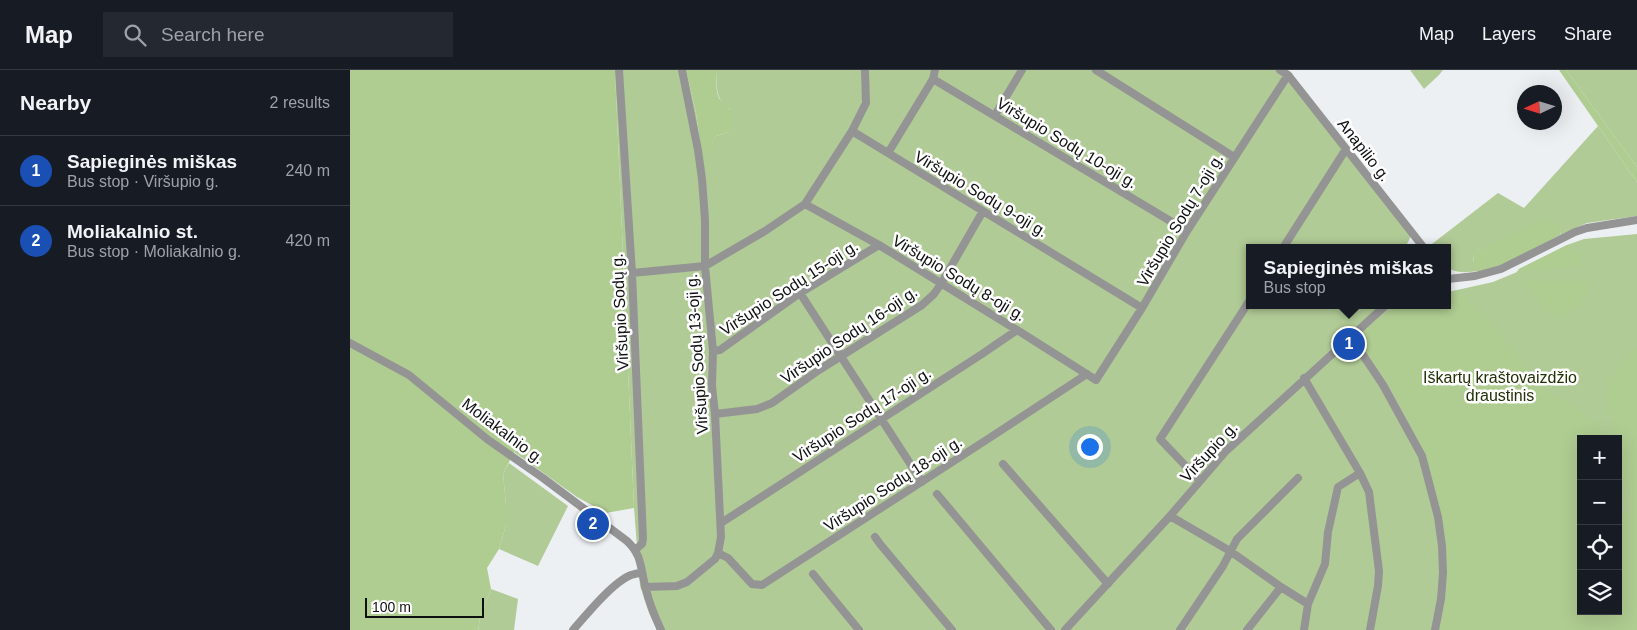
<!DOCTYPE html>
<html lang="en">
<head>
<meta charset="utf-8">
<style>
	body { margin:0; font-family:Helvetica,sans-serif; background:#242831; color:#f1f3f6 }
	.controls { position:absolute; right:15px; bottom:15px; display:grid; overflow:hidden; border-radius:0px; box-shadow:0 5px 20px #0002 }
	.controls button { width:45px; height:45px; display:grid; place-items:center; padding:0; border:0; border-bottom:1px solid #363941; background:#171b24; color:#f1f3f6; font:25px sans-serif }
	.compass { position:absolute; left:1167px; top:15px; width:45px; height:45px; border-radius:50%; background:#171b24; box-shadow:0 5px 20px #0002; rotate:266deg }
	.scale { position:absolute; left:15px; bottom:12px; width:119px; box-sizing:border-box; padding-left:5px; border:2px solid #0f1011; border-top:0; font-size:14px; line-height:18px; white-space:nowrap; color:#0f1011; -webkit-text-stroke:4px #fff; paint-order:stroke }
	.you { position:absolute; left:739px; top:376px; width:18px; height:18px; margin:-12px; border:4px solid #fff; border-radius:50%; background:#1a73e8; box-shadow:0 0 0 8px #1a73e833 }
	.badge { display:grid; place-items:center; width:32px; height:32px; border-radius:50%; background:#b93984; color:#fff; font-size:16px; font-weight:700 }
	.pin { position:absolute; translate:-50% -50%; border:2px solid #fff; box-shadow:0 1px 5px #0006 }
	.popup { position:absolute; left:896px; top:174px; width:205px; height:65px; box-sizing:border-box; display:grid; place-content:center; border-radius:0px; background:#171b24; filter:drop-shadow(0 1px 4px #0005); font-size:16px; white-space:nowrap; color:#9ea1a6 }
	.popup b { font-size:19px; color:#f1f3f6 }
	.popup::after { content:''; position:absolute; left:50%; top:100%; margin-left:-10px; border:10px solid transparent; border-top-color:#171b24 }
	.list { margin:0; padding:0; list-style:none }
	h2 { display:flex; justify-content:space-between; align-items:center; height:65px; margin:0; padding:0 20px; font-size:21px }
	h2 small { font-size:16px; font-weight:400; color:#9ea1a6 }
	.list li { display:grid; grid-template-columns:32px 1fr auto; gap:15px; align-items:center; box-sizing:border-box; height:70px; padding:0 20px; border-top:1px solid #363941 }
	.list b { display:block; font-size:19px; white-space:nowrap }
	.list p { margin:0; font-size:16px; white-space:nowrap; color:#9ea1a6 }
	.list em { font-size:16px; font-style:normal; color:#9ea1a6 }
	.icon { flex:none; width:28px; height:28px; fill:none; stroke:currentColor; stroke-width:2; stroke-linecap:round; stroke-linejoin:round }
	.map { position:relative; flex:none; width:1287px; height:560px; overflow:hidden }
	header { display:flex; align-items:center; gap:30px; box-sizing:border-box; height:70px; padding:0 25px; background:#171b24; border-bottom:1px solid #363941 }
	header strong { font-size:24px }
	nav { display:flex; gap:28px; margin-inline-start:auto; font-size:18px }
	.search { width:350px; height:45px; background:#242831; display:flex; align-items:center; gap:12px; box-sizing:border-box; padding:0 18px; border-radius:0px; color:#9ea1a6; font-size:19px }
	main { display:flex }
	aside { flex:1; background:#171b24 }
	.map>svg:first-child { display:block }
</style>
</head>
<body>
<header>
<strong>Map</strong>
<div class="search"><svg class="icon" aria-label="search" viewBox="0 0 24 24"><circle cx="10" cy="10" r="6"/><path d="M15 15l6 6"/></svg>Search here</div>
<nav><a>Map</a><a>Layers</a><a>Share</a></nav>
</header>
<main>
<aside>
<h2>Nearby<small>2 results</small></h2>
<ul class="list">
<li><span class="badge" style="background:#1a4fb4">1</span><div><b>Sapieginės miškas</b><p>Bus stop · Viršupio g.</p></div><em>240 m</em></li>
<li><span class="badge" style="background:#1a4fb4">2</span><div><b>Moliakalnio st.</b><p>Bus stop · Moliakalnio g.</p></div><em>420 m</em></li>
</ul>
</aside>
<div class="map">
<svg width="1287" height="560" viewBox="0 0 1287 560">
	<rect width="100%" height="100%" fill="#edf0f3"/>
	<!-- green -->
	<path fill="#b1cb96" fill-rule="evenodd" d="M 265,0 L 336,0 L 346,43 L 351,80 L 362,73 L 366,66 L 379,62 L 380,39 C 364,28 367,18 367,0 L 937,0 L 943,4 L 939,11 L 1061,166 L 1055,178 L 900,178 L 900,235 L 1098,235 L 1098,222 L 1143,212 L 1167,202 L 1169,199 L 1217,175 L 1234,169 L 1287,164 L 1287,560 L 307,560 L 299,543 L 290,516 L 284,438 ZM 1231,369 L 1268,369 L 1268,541 L 1231,541 Z
		M 1060,0 L 1093,0 L 1089,5 L 1074,19 Z
		M 1216,0 L 1287,0 L 1287,97 Z
		M 1248,56 L 1287,112 L 1287,146 L 1237,153 L 1210,165 L 1211,162 L 1130,179 L 1124,184 L 1123,190 L 1130,201 C 1119,202 1108,204 1098,198 L 1098,178 L 1078,177 L 1148,123 L 1174,138 Z
		M 159,393 L 218,436 L 188,496 L 149,479 L 156,455 L 156,435 L 153,404 Z
		M 141,519 L 168,529 L 164,560 L 128,560 L 130,548 Z"/>
	<!-- forest -->
	<path fill="#afcc91" d="M 0,0 L 265,0 L 284,438 L 256,443 L 227,427 L 164,382 L 153,404 L 156,435 L 156,455 L 149,479 L 137,498 L 141,519 L 130,548 L 128,560 L 0,560 Z
		M 336,0 L 367,0 C 367,9 365,20 369,28 C 372,33 378,35 380,40 C 385,47 383,56 379,62 L 366,66 L 356,85 L 353,85 L 351,80 L 346,43 Z
		M 1209,0 L 1216,0 L 1287,97 L 1287,112 Z
		M 1196,149 C 1203,151 1210,154 1211,162 L 1210,165 L 1148,197 L 1130,201 L 1124,197 L 1123,184 L 1130,179 Z
		M 1217,175 L 1230,186 L 1230,196 L 1167,202 L 1169,199 Z
		M 1172,211 L 1233,211 L 1238,217 L 1239,224 L 1213,248 L 1203,245 Z
		M 1109,220 C 1129,241 1148,262 1167,285 C 1177,296 1186,311 1197,320 C 1214,333 1249,346 1253,369 L 1231,369 L 1231,541 L 1268,541 L 1268,438 L 1269,441 L 1275,443 L 1280,441 L 1282,437 L 1268,376 L 1268,369 L 1267,369 C 1264,356 1258,342 1257,330 C 1255,309 1272,293 1287,280 L 1287,560 L 1090,560 L 1097,523 L 1096,465 L 1087,422 L 1068,368 L 1046,323 L 1009,269 L 1048,235 L 1098,235 L 1098,222 Z"/>
	<g fill="none" stroke-linecap="round" stroke-linejoin="round">
		<!-- minor -->
		<path stroke="#959494" stroke-width="8" d="M 269,0 L 282,203 L 293,469 L 292,474 L 286,479
			M 746,0 L 884,87
			M 930,0 L 938,5 L 1074,178
			M 583,9 L 837,161
			M 645,45 L 672,0
			M 502,61 L 792,238
			M 538,83 L 583,9 L 585,0
			M 455,134 L 529,175 L 667,260 L 746,310 L 792,238 L 837,161 L 938,5
			M 933,178 L 996,79
			M 282,203 L 355,196 L 415,161 L 455,134 L 502,61 L 516,33 L 515,0
			M 1098,209 L 1125,206 L 1151,199 L 1225,162 L 1237,158 L 1287,150
			M 450,223 L 572,412
			M 1001,267 L 1033,315 L 1072,386 L 1088,447 L 1092,476 L 1093,503 L 1091,529 L 1085,560
			M 0,273 L 59,305 L 137,369 L 193,408 L 277,471 C 293,486 290,499 296,519 C 299,533 305,547 311,560
			M 363,281 L 370,280 L 450,223 L 529,175
			M 954,308 L 1010,403 L 1019,422 L 1029,501 L 1028,516 L 1020,560
			M 365,344 L 407,339 L 422,333 L 469,300 L 572,235 L 584,224 L 591,214 L 633,141
			M 653,394 L 758,514
			M 850,411 L 810,369 L 900,230
			M 587,424 L 701,560
			M 820,446 L 880,481 L 931,517 L 958,534 L 954,560
			M 371,453 L 632,284 L 667,260
			M 525,467 L 530,474 L 602,560
			M 368,483 L 378,488 L 402,514 L 412,515 L 644,365 L 737,304
			M 463,504 L 509,560
			M 295,517 L 327,516 L 337,512 L 365,489 L 368,483 L 371,467 L 365,344 L 362,316 L 363,281 L 355,196 L 355,150 L 352,109 L 348,80 L 332,0
			M 958,534 L 975,494 L 978,462 L 988,417 L 1010,403
			M 223,560 C 236,545 263,512 281,505 C 284,504 289,503 292,503
			M 715,560 L 820,446 L 876,381 L 1036,235
			M 830,560 L 873,496 L 887,469 L 948,408
			M 897,560 L 931,517"/>
	</g>
	<g text-anchor="middle" dominant-baseline="central" stroke-width="5" stroke-linejoin="round" paint-order="stroke">
		<!-- street labels -->
		<g font-size="16" fill="#0f1011" stroke="#fff">
			<text transform="translate(717 73) rotate(31)">Viršupio Sodų 10-oji g.</text>
			<text transform="translate(1014 80) rotate(52)">Anapilio g.</text>
			<text transform="translate(631 124) rotate(31)">Viršupio Sodų 9-oji g.</text>
			<text transform="translate(830 150) rotate(-59)">Viršupio Sodų 7-oji g.</text>
			<text transform="translate(609 208) rotate(31)">Viršupio Sodų 8-oji g.</text>
			<text transform="translate(439 218) rotate(-33)">Viršupio Sodų 15-oji g.</text>
			<text transform="translate(270 242) rotate(-93)">Viršupio Sodų g.</text>
			<text transform="translate(499 265) rotate(-34)">Viršupio Sodų 16-oji g.</text>
			<text transform="translate(347 284) rotate(-94)">Viršupio Sodų 13-oji g.</text>
			<text transform="translate(512 345) rotate(-33)">Viršupio Sodų 17-oji g.</text>
			<text transform="translate(153 361) rotate(37)">Moliakalnio g.</text>
			<text transform="translate(859 382) rotate(-47)">Viršupio g.</text>
			<text transform="translate(543 414) rotate(-33)">Viršupio Sodų 18-oji g.</text>
		</g>
		<!-- park labels -->
		<g font-size="16" fill="#213207" stroke="#fff">
			<text x="1150" y="307">Iškartų kraštovaizdžio<tspan x="1150" dy="18">draustinis</tspan></text>
		</g>
	</g>
</svg>
<div class="controls">
<button>+</button>
<button>−</button>
<button><svg class="icon" aria-label="locate" viewBox="0 0 24 24"><circle cx="12" cy="12" r="6"/><path d="M12 2v4M12 18v4M2 12h4M18 12h4"/></svg></button>
<button><svg class="icon" aria-label="layers" viewBox="0 0 24 24"><path d="M12 4l9 5-9 5-9-5zM3 14l9 5 9-5"/></svg></button>
</div>
<svg class="compass" viewBox="-18 -18 36 36"><path d="M0-13l5 13h-10z" fill="#e53935"/><path d="M0 13l5-13h-10z" fill="#9ea1a6"/></svg>
<div class="scale">100 m</div>
<div class="you"></div>
<div class="pin badge" style="left:999px;top:274px;background:#1a4fb4">1</div>
<div class="popup"><b>Sapieginės miškas</b>Bus stop</div>
<div class="pin badge" style="left:243px;top:454px;background:#1a4fb4">2</div>
</div>
</main>
</body>
</html>
